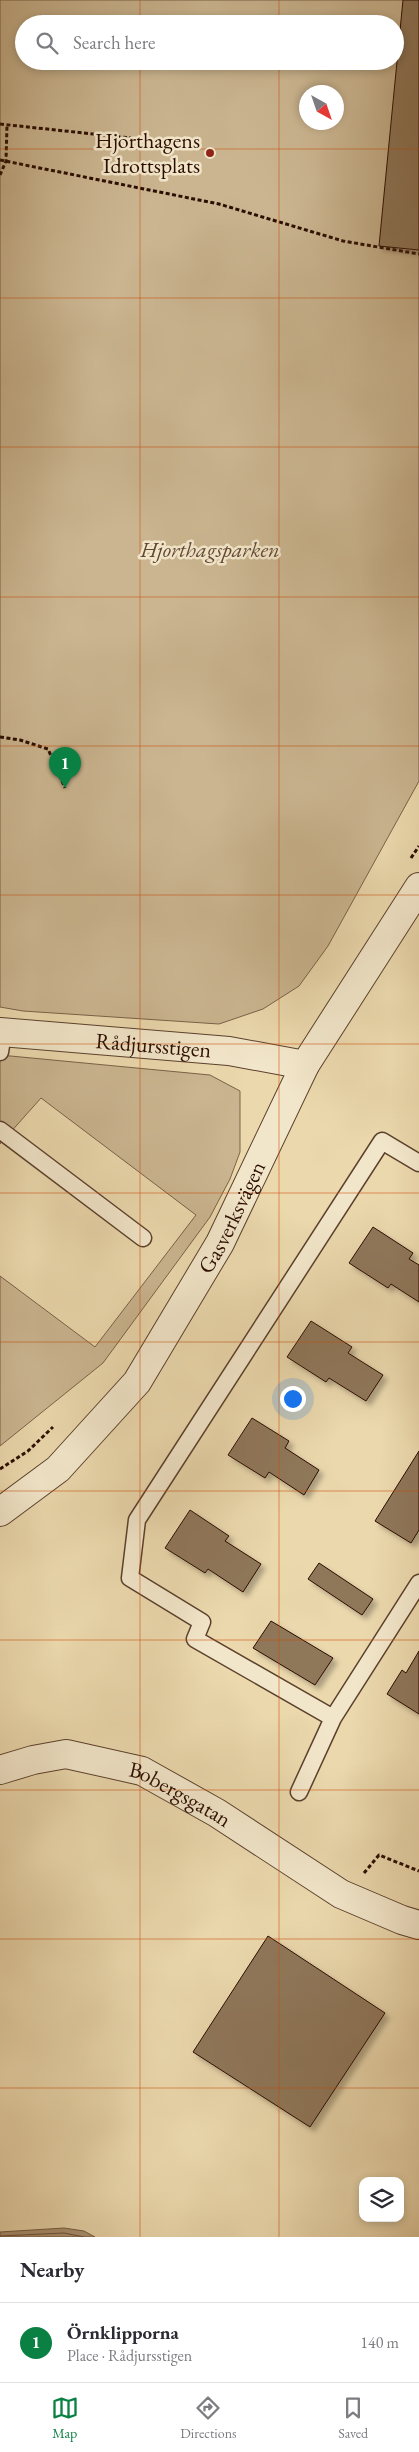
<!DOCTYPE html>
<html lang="en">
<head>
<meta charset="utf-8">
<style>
	body { margin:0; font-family:"EB Garamond",serif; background:#f2f2f3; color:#2b2b33 }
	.controls { position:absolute; right:15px; bottom:15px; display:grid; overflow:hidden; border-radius:10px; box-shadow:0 2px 8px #0003 }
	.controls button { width:45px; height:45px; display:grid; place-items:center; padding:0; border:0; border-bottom:1px solid #e1e1e2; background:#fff; color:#2b2b33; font:25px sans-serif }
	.compass { position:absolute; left:299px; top:85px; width:45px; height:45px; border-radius:50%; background:#fff; box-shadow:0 2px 8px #0003; rotate:140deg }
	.you { position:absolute; left:292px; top:1398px; width:18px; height:18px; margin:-12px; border:4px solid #fff; border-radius:50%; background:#1a73e8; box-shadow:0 0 0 8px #1a73e833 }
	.badge { display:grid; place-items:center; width:32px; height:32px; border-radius:50%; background:#0b8043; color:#fff; font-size:16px; font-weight:700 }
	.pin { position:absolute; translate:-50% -41px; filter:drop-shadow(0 1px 2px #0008) }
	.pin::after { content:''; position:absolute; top:26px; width:18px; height:15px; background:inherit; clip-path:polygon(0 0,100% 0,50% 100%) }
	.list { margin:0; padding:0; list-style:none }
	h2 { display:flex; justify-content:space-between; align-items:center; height:65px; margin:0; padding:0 20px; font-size:21px }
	h2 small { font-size:16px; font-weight:400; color:#7c7c81 }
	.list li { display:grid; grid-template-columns:32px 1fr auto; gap:15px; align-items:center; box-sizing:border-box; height:80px; padding:0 20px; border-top:1px solid #e1e1e2 }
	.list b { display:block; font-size:19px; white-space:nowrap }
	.list p { margin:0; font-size:16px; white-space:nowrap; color:#7c7c81 }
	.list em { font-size:16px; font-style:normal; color:#7c7c81 }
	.icon { flex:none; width:28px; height:28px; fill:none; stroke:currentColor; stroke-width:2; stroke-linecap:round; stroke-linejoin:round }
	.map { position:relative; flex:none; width:419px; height:2237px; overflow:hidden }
	.search { position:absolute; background:#fff; box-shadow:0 2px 8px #0003; left:15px; right:15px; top:15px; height:55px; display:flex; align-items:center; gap:12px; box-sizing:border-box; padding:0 18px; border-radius:28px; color:#7c7c81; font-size:19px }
	.sheet { height:145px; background:#fff }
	nav { display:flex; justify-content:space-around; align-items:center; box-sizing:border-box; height:70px; border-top:1px solid #e1e1e2; background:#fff; font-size:14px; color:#7c7c81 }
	nav a { display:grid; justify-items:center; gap:2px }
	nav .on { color:#0b8043 }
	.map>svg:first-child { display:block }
</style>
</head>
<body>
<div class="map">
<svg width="419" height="2237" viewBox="0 0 419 2237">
	<defs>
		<filter id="shadow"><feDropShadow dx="4.5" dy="4.5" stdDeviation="2.5" flood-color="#0004"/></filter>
	</defs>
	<rect width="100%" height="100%" fill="#ebd8ad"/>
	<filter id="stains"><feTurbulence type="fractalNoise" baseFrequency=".004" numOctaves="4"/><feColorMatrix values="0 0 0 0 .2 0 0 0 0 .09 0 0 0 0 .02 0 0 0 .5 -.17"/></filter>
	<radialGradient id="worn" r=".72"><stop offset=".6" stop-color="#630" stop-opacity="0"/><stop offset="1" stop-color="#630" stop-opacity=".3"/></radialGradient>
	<!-- green -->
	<path fill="#cab590" stroke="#7a6148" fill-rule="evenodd" d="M 0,0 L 419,0 L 419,781 L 328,946 L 299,986 L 263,1009 L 219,1024 L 23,1011 L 0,1007 ZM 24,24 L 395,24 L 395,61 L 24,61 ZM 306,92 L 336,92 L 336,122 L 306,122 Z
		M 0,1055 L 210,1075 L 240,1091 L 240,1152 L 230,1179 L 210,1217 L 103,1363 L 0,1446 L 0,1276 L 95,1347 L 196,1215 L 41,1098 L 0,1144 Z"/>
	<!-- water -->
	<path fill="#aa9373" stroke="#775d45" d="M 64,2228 L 84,2231 L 95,2237 L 0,2237 L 0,2232 Z"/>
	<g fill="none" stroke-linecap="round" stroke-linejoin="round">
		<!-- shore -->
		<path stroke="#6a503a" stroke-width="1" d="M 0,2236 L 64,2233 L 84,2237"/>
	</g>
	<!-- building -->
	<path fill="#8f775a" stroke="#2b0d01" filter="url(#shadow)" d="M 403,0 L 419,0 L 419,250 L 379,246 Z
		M 373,1227 L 413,1253 L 409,1259 L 419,1265 L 419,1302 L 391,1284 L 388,1288 L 349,1263 Z
		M 311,1321 L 352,1347 L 348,1353 L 383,1375 L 366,1401 L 329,1378 L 326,1382 L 287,1357 Z
		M 252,1418 L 289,1441 L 285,1448 L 319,1470 L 304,1495 L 269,1472 L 265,1478 L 228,1455 Z
		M 419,1451 L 419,1530 L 411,1543 L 375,1521 Z
		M 190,1510 L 229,1536 L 225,1541 L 261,1564 L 243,1592 L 208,1569 L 205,1573 L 165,1548 Z
		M 319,1563 L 373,1599 L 362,1615 L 308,1579 Z
		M 271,1621 L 333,1658 L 315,1685 L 253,1648 Z
		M 419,1651 L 419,1714 L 387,1694 L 402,1670 L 406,1673 Z
		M 268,1936 L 385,2013 L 310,2127 L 193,2052 Z"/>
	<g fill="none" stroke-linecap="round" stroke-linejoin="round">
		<!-- service casing -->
		<g stroke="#5b402c" stroke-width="19">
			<path id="service" d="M 0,1052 L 3,1033
				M 0,1130 L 143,1238
				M 333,1718 L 195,1639 L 202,1622 L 130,1578 L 137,1520 L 382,1141 L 419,1163
				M 299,1792 L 333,1718 L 419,1583"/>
		</g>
		<!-- minor casing -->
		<g stroke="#5b402c" stroke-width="30">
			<g id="minor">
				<path id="s1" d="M 0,1032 L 229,1051 L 305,1065"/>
				<path id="s2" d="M 0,1512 L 58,1469 L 137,1382 L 220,1243 L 305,1065 L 419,887"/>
			</g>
		</g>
		<!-- tertiary casing -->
		<g stroke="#5b402c" stroke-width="30">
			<g id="tertiary">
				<path id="s3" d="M 0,1770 L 33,1760 L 66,1754 L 142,1771 L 217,1813 L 341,1894 L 402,1920 L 419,1925"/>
			</g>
		</g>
		<!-- path -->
		<path stroke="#2b0d01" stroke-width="3" stroke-dasharray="4 2.5" stroke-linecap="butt" d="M 0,124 L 196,145
			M 0,160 L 219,204 L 343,241 L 419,254
			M 0,175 L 6,161 L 7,125
			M 0,737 L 20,740 L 48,749 L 65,788
			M 411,858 L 419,846
			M 0,1469 L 28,1451 L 53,1427
			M 364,1873 L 379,1855 L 419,1871"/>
		<!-- service -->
		<use href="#service" stroke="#f2e6ca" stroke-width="16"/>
		<!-- minor -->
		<use href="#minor" stroke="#f2e6ca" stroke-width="28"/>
		<!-- tertiary -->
		<use href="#tertiary" stroke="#f2e6ca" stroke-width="28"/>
	</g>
	<!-- grid -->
	<path fill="none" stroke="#cc4e0a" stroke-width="1" stroke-opacity="0.55" d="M 140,0 L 140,24M 279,0 L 279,24M 140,61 L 140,2237M 279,61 L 279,2237M 0,149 L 419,149M 0,298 L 419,298M 0,447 L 419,447M 0,597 L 419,597M 0,746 L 419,746M 0,895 L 419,895M 0,1044 L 419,1044M 0,1193 L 419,1193M 0,1342 L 419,1342M 0,1491 L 419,1491M 0,1640 L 419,1640M 0,1790 L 419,1790M 0,1939 L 419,1939M 0,2088 L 419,2088"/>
	<!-- markers -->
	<circle fill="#8f2418" stroke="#f2e6ca" stroke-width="2" cx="210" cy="153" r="5"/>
	<g text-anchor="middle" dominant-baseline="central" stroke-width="5" stroke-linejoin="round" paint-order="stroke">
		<!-- poi labels -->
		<g font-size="22" fill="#2b0d01" stroke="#f2e6ca" text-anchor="end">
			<text x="200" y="140">Hjorthagens<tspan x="200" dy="25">Idrottsplats</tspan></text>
		</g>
		<!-- park labels -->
		<g font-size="22" font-style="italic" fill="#634833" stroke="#f2e6ca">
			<text x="210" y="549">Hjorthagsparken</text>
		</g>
		<!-- street labels -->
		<g font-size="22" fill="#2b0d01" stroke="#f2e6ca">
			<text stroke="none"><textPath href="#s1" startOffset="154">Rådjursstigen</textPath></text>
			<text stroke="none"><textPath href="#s2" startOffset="380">Gasverksvägen</textPath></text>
			<text stroke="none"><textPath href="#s3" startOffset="190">Bobergsgatan</textPath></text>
		</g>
	</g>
	<rect width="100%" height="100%" filter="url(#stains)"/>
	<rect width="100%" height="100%" fill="url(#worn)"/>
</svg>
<div class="controls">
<button><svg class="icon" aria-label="layers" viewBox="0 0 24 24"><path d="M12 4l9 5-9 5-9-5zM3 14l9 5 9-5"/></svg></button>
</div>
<svg class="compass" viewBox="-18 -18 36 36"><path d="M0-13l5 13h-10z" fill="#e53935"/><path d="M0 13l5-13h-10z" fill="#7c7c81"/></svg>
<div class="you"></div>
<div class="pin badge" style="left:65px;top:788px">1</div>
<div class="search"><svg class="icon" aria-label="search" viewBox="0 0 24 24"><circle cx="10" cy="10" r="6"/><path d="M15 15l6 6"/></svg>Search here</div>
</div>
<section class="sheet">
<h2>Nearby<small></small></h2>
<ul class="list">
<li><span class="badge">1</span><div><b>Örnklipporna</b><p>Place · Rådjursstigen</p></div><em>140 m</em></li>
</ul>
</section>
<nav>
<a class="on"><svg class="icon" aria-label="map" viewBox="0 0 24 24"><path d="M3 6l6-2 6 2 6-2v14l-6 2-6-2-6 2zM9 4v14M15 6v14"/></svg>Map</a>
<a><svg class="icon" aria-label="directions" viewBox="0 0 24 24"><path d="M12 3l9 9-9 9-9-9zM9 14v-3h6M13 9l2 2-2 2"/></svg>Directions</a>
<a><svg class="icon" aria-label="saved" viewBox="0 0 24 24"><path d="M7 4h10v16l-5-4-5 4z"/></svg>Saved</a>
</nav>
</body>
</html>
